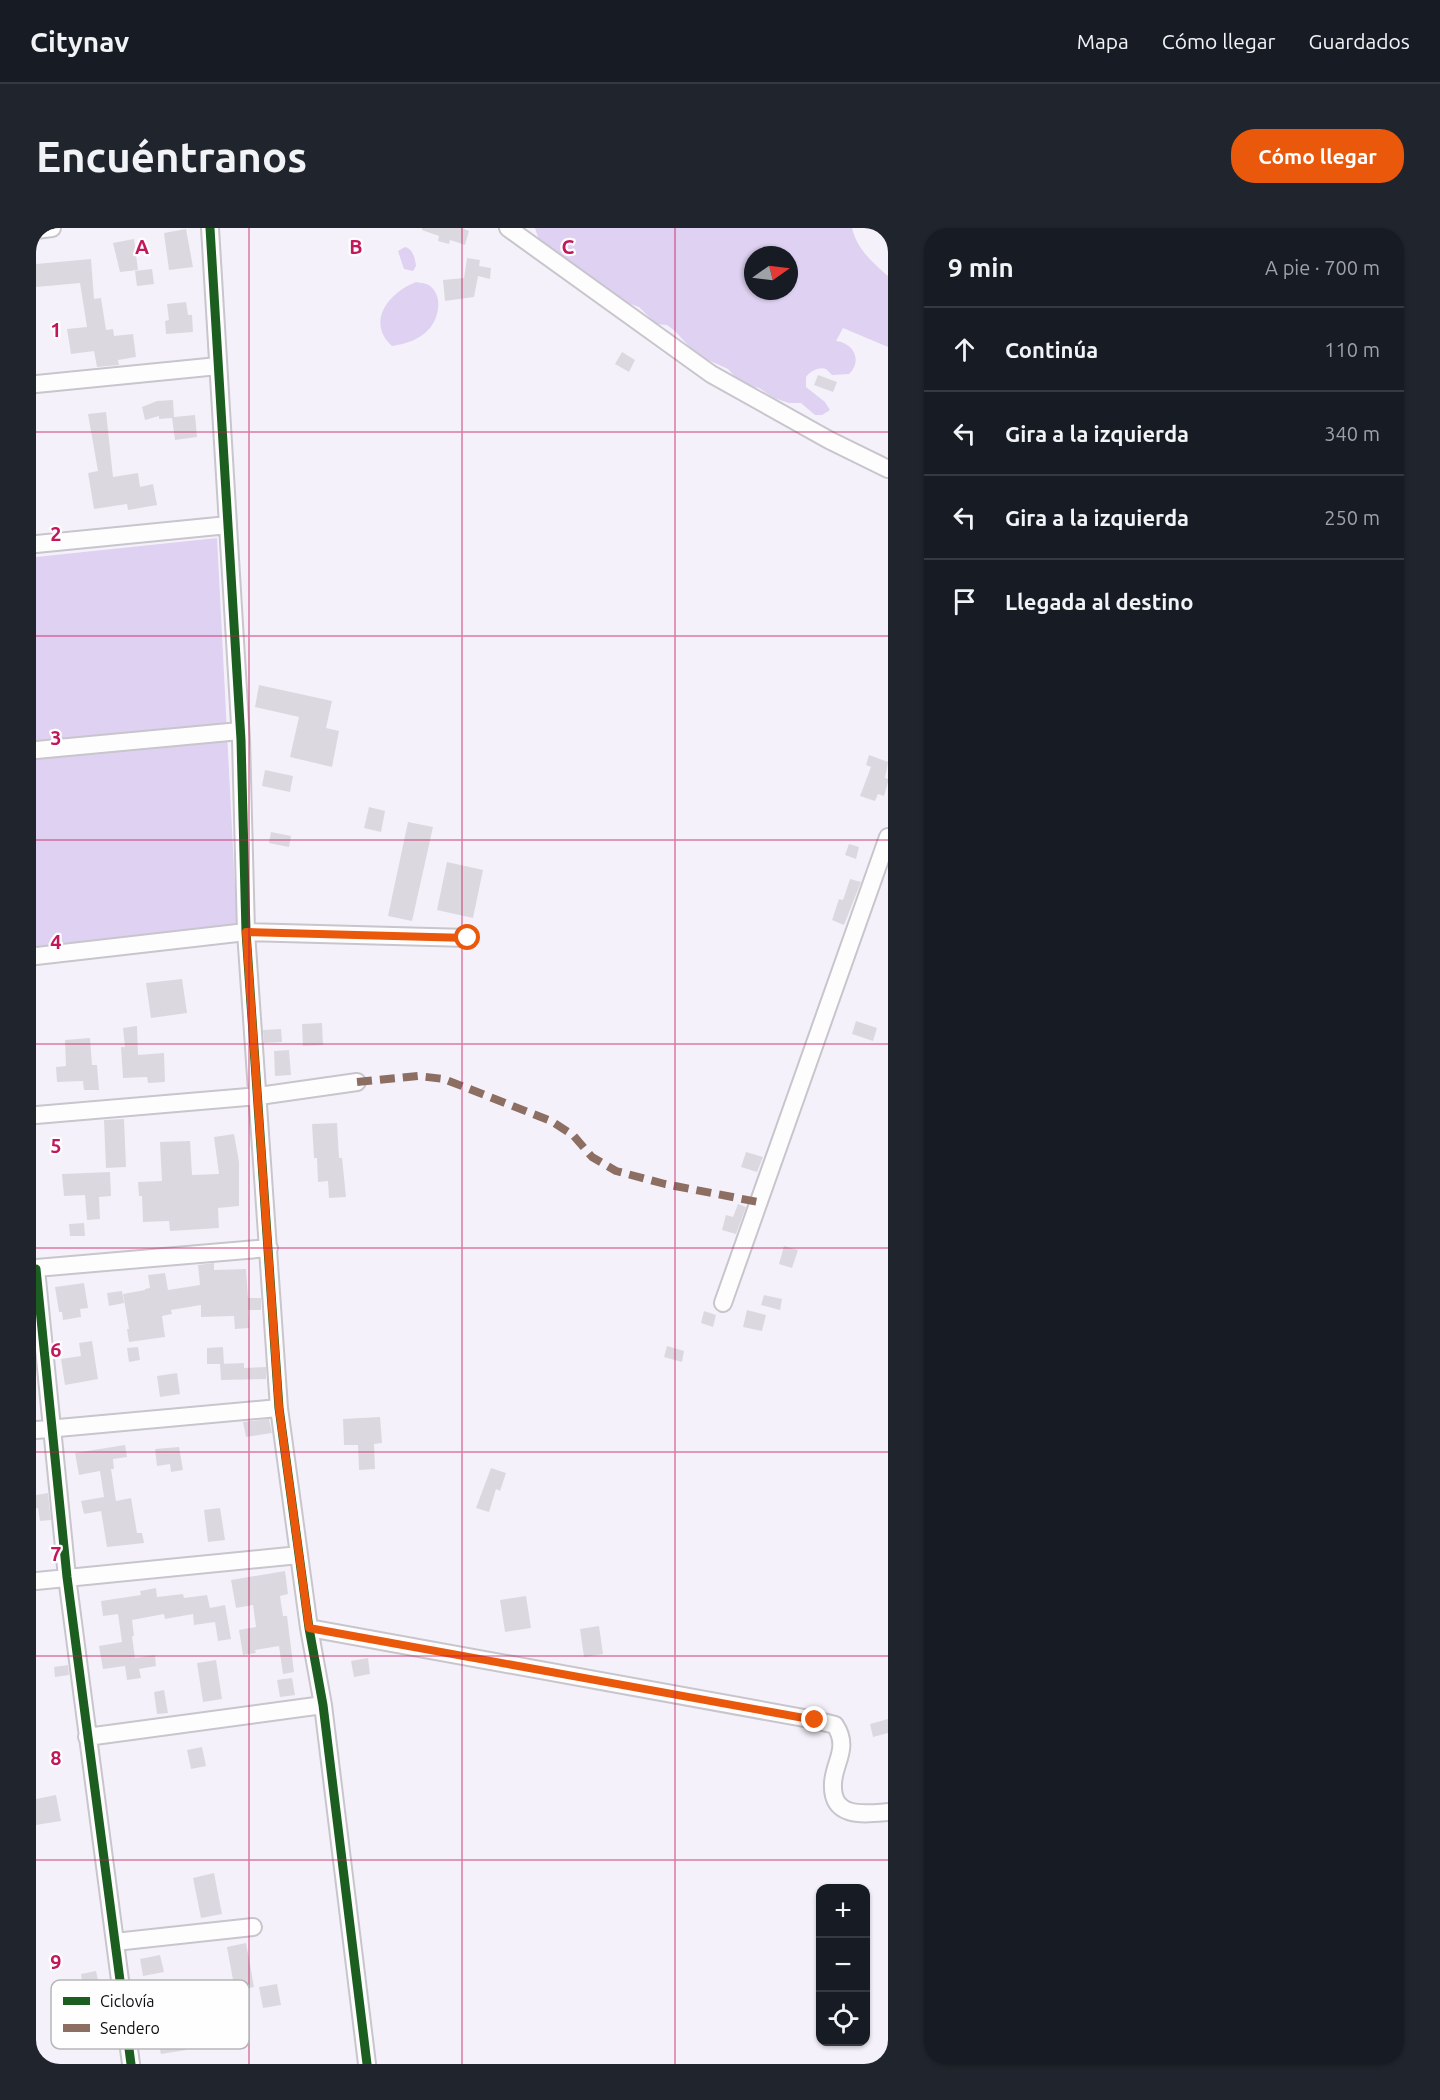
<!DOCTYPE html>
<html lang="es">
<head>
<meta charset="utf-8">
<style>
	body { margin:0; font-family:Ubuntu,sans-serif; background:#20242c; color:#f1f3f6 }
	.controls { position:absolute; right:18px; bottom:18px; display:grid; overflow:hidden; border-radius:12px; box-shadow:0 2px 4px #0004 }
	.controls button { width:54px; height:54px; display:grid; place-items:center; padding:0; border:0; border-bottom:2px solid #363941; background:#171b24; color:#f1f3f6; font:30px sans-serif }
	.compass { position:absolute; left:708px; top:18px; width:54px; height:54px; border-radius:50%; background:#171b24; box-shadow:0 2px 4px #0004; rotate:76deg }
	.stop { position:absolute; width:18px; height:18px; margin:-14px; border:4px solid #ea580c; border-radius:50%; background:#fff }
	.stop.end { background:#ea580c; border-color:#fff; box-shadow:0 2px 6px #0008 }
	.list { margin:0; padding:0; list-style:none }
	h2 { display:flex; justify-content:space-between; align-items:center; height:78px; margin:0; padding:0 24px; font-size:26px }
	h2 small { font-size:20px; font-weight:400; color:#9ea1a6 }
	.list li { display:grid; grid-template-columns:39px 1fr auto; gap:18px; align-items:center; box-sizing:border-box; height:84px; padding:0 24px; border-top:2px solid #363941 }
	.list b { display:block; font-size:22px; white-space:nowrap }
	.list em { font-size:20px; font-style:normal; color:#9ea1a6 }
	.icon { flex:none; width:33px; height:33px; fill:none; stroke:currentColor; stroke-width:2; stroke-linecap:round; stroke-linejoin:round }
	.map { position:relative; flex:none; width:852px; height:1836px; overflow:hidden; border-radius:24px }
	header { display:flex; align-items:center; gap:36px; box-sizing:border-box; height:84px; padding:0 30px; background:#171b24; border-bottom:2px solid #363941 }
	header strong { font-size:28px }
	nav { display:flex; gap:33px; margin-inline-start:auto; font-size:21px }
	.intro { display:flex; align-items:center; justify-content:space-between; box-sizing:border-box; height:144px; padding:0 36px }
	h1 { margin:0; font-size:42px }
	.button { padding:15px 27px; border-radius:24px; background:#ea580c; color:#fff; font-size:21px; font-weight:700 }
	main { display:flex; gap:36px; padding:0 36px }
	aside { flex:1; background:#171b24; border-radius:24px; box-shadow:0 2px 4px #0004 }
	.map>svg:first-child { display:block }
</style>
</head>
<body>
<header>
<strong>Citynav</strong>
<nav><a>Mapa</a><a>Cómo llegar</a><a>Guardados</a></nav>
</header>
<div class="intro"><h1>Encuéntranos</h1><a class="button">Cómo llegar</a></div>
<main>
<div class="map">
<svg width="852" height="1836" viewBox="0 0 852 1836">
	<rect width="100%" height="100%" fill="#f5f1fa"/>
	<!-- green -->
	<path fill="#dfd1f2" fill-rule="evenodd" d="M 499,0 L 816,0 C 821,21 836,34 852,48 L 852,119 L 807,100 L 800,113 C 819,115 826,134 813,146 L 796,147 C 794,145 792,143 790,141 C 783,138 773,144 770,149 L 770,159 L 789,174 L 794,182 L 786,187 L 779,187 L 765,175 L 753,175 L 738,170 L 723,160 L 710,157 L 702,152 L 692,141 L 661,127 L 639,103 L 631,97 L 620,96 L 603,79 L 573,68 L 504,15 ZM 717,27 L 753,27 L 753,63 L 717,63 Z
		M 369,19 C 377,21 379,30 380,38 L 377,43 L 368,41 L 362,23 Z
		M 380,54 C 384,55 391,55 394,58 C 407,68 403,89 394,100 C 385,111 370,116 356,118 C 329,93 354,64 380,54 Z
		M 181,310 L 201,698 L 0,719 L 0,329 Z"/>
	<!-- building -->
	<path fill="#dbd9df" d="M 386,0 L 426,0 L 433,3 L 429,17 L 414,12 L 413,16 L 402,13 L 403,8 L 386,2 Z
		M 150,1 L 157,39 L 133,42 L 128,5 Z
		M 98,11 L 102,42 L 84,44 L 77,15 Z
		M 431,30 L 444,32 L 443,38 L 455,40 L 454,51 L 442,48 L 438,69 L 409,73 L 407,52 L 428,50 Z
		M 55,31 L 58,71 L 65,70 L 70,102 L 77,101 L 78,108 L 97,106 L 100,129 L 82,132 L 83,137 L 61,139 L 58,123 L 35,126 L 31,101 L 51,99 L 44,55 L 0,59 L 0,36 Z
		M 116,41 L 118,56 L 101,58 L 99,43 Z
		M 150,74 L 152,87 L 156,87 L 157,104 L 130,106 L 129,93 L 133,92 L 131,76 Z
		M 586,124 L 599,132 L 593,144 L 579,136 Z
		M 782,147 L 801,154 L 797,164 L 778,157 Z
		M 137,172 L 138,189 L 159,187 L 161,209 L 139,212 L 136,190 L 123,191 L 123,188 L 109,192 L 106,179 L 121,173 Z
		M 70,184 L 77,249 L 102,245 L 104,259 L 117,256 L 121,277 L 92,282 L 91,276 L 58,281 L 52,245 L 62,243 L 52,186 Z
		M 223,457 L 296,473 L 290,500 L 303,503 L 296,539 L 254,529 L 263,489 L 219,479 Z
		M 833,527 L 852,534 L 849,550 L 852,551 L 852,554 L 848,568 L 842,566 L 839,573 L 824,568 L 835,539 L 830,537 Z
		M 229,542 L 257,548 L 254,564 L 226,558 Z
		M 333,579 L 349,583 L 345,604 L 328,600 Z
		M 372,594 L 397,599 L 376,693 L 352,688 Z
		M 235,604 L 255,608 L 253,619 L 233,615 Z
		M 813,616 L 823,619 L 820,631 L 809,627 Z
		M 411,634 L 447,642 L 437,690 L 401,682 Z
		M 814,651 L 825,654 L 808,697 L 796,692 L 803,671 L 807,672 Z
		M 146,751 L 151,785 L 115,790 L 110,755 Z
		M 820,793 L 841,800 L 837,813 L 816,806 Z
		M 286,795 L 287,817 L 267,818 L 266,796 Z
		M 101,798 L 102,827 L 128,825 L 129,854 L 112,855 L 111,849 L 87,850 L 85,819 L 89,819 L 87,800 Z
		M 245,801 L 246,814 L 228,815 L 227,802 Z
		M 54,810 L 56,837 L 61,837 L 63,862 L 48,862 L 47,853 L 21,854 L 20,839 L 30,838 L 29,812 Z
		M 253,822 L 255,847 L 239,848 L 238,823 Z
		M 88,891 L 90,939 L 70,940 L 68,892 Z
		M 301,895 L 303,930 L 306,930 L 310,969 L 293,970 L 292,953 L 282,954 L 281,930 L 278,930 L 276,896 Z
		M 198,906 L 203,934 L 203,978 L 182,980 L 183,1000 L 134,1003 L 133,993 L 107,994 L 106,968 L 103,968 L 102,954 L 126,953 L 124,914 L 154,913 L 156,947 L 183,946 L 178,909 Z
		M 710,924 L 727,929 L 721,944 L 705,939 Z
		M 74,944 L 75,968 L 63,969 L 64,991 L 51,992 L 49,967 L 28,968 L 26,946 Z
		M 702,976 L 710,979 L 700,1006 L 686,1002 L 690,987 L 697,989 Z
		M 48,995 L 49,1008 L 34,1008 L 33,996 Z
		M 748,1018 L 762,1022 L 756,1040 L 743,1036 Z
		M 178,1035 L 178,1042 L 210,1041 L 212,1070 L 225,1070 L 225,1082 L 212,1082 L 213,1100 L 199,1101 L 198,1088 L 165,1089 L 165,1077 L 135,1082 L 136,1086 L 126,1088 L 129,1109 L 93,1114 L 91,1101 L 93,1101 L 87,1066 L 109,1062 L 109,1061 L 114,1060 L 112,1047 L 129,1045 L 132,1062 L 164,1057 L 162,1037 Z
		M 48,1055 L 52,1080 L 44,1081 L 45,1089 L 27,1092 L 26,1084 L 23,1084 L 19,1059 Z
		M 86,1063 L 88,1075 L 73,1078 L 71,1065 Z
		M 728,1067 L 746,1071 L 744,1082 L 725,1077 Z
		M 711,1082 L 730,1087 L 726,1103 L 707,1099 Z
		M 668,1083 L 680,1087 L 677,1099 L 665,1095 Z
		M 56,1113 L 62,1151 L 29,1157 L 25,1131 L 45,1128 L 43,1115 Z
		M 631,1118 L 648,1123 L 646,1134 L 628,1129 Z
		M 102,1119 L 104,1132 L 93,1134 L 91,1120 Z
		M 187,1119 L 188,1136 L 171,1136 L 171,1120 Z
		M 208,1135 L 208,1140 L 230,1139 L 230,1151 L 185,1152 L 184,1136 Z
		M 141,1145 L 144,1166 L 124,1169 L 121,1148 Z
		M 344,1189 L 346,1215 L 338,1216 L 339,1241 L 323,1242 L 322,1217 L 308,1217 L 307,1191 Z
		M 233,1191 L 236,1205 L 210,1209 L 207,1194 Z
		M 89,1217 L 91,1229 L 77,1231 L 78,1241 L 75,1241 L 80,1273 L 95,1270 L 101,1305 L 106,1305 L 108,1315 L 71,1319 L 65,1283 L 48,1286 L 45,1273 L 68,1269 L 64,1243 L 43,1247 L 39,1225 Z
		M 143,1219 L 147,1242 L 135,1244 L 134,1236 L 121,1238 L 119,1221 Z
		M 455,1240 L 470,1245 L 464,1263 L 460,1261 L 453,1284 L 440,1280 Z
		M 12,1265 L 15,1292 L 4,1293 L 2,1280 L 0,1280 L 0,1267 Z
		M 184,1280 L 189,1312 L 172,1314 L 168,1282 Z
		M 249,1343 L 252,1366 L 244,1368 L 247,1388 L 251,1388 L 258,1444 L 247,1446 L 243,1418 L 219,1422 L 220,1425 L 207,1427 L 203,1402 L 220,1399 L 217,1377 L 200,1380 L 195,1352 Z
		M 120,1360 L 121,1369 L 147,1366 L 148,1370 L 171,1367 L 174,1380 L 189,1377 L 195,1411 L 182,1413 L 179,1394 L 158,1397 L 157,1386 L 129,1391 L 128,1386 L 96,1392 L 98,1408 L 96,1408 L 99,1430 L 119,1427 L 120,1438 L 103,1441 L 105,1450 L 91,1452 L 89,1438 L 67,1441 L 63,1418 L 86,1414 L 82,1386 L 67,1388 L 65,1373 L 105,1367 L 104,1363 Z
		M 490,1368 L 495,1400 L 469,1404 L 464,1372 Z
		M 563,1398 L 567,1426 L 548,1429 L 544,1401 Z
		M 332,1430 L 334,1446 L 318,1449 L 315,1433 Z
		M 180,1432 L 186,1471 L 167,1474 L 161,1435 Z
		M 32,1437 L 33,1447 L 19,1449 L 18,1439 Z
		M 256,1450 L 259,1467 L 244,1469 L 241,1452 Z
		M 128,1462 L 132,1485 L 121,1486 L 118,1464 Z
		M 852,1491 L 852,1505 L 837,1509 L 834,1496 Z
		M 166,1519 L 170,1538 L 155,1541 L 151,1522 Z
		M 20,1567 L 25,1593 L 0,1597 L 0,1571 Z
		M 178,1645 L 186,1686 L 165,1690 L 157,1650 Z
		M 210,1715 L 218,1759 L 199,1763 L 191,1719 Z
		M 124,1727 L 128,1744 L 107,1748 L 104,1731 Z
		M 60,1743 L 63,1757 L 47,1761 L 45,1746 Z
		M 241,1756 L 245,1777 L 227,1780 L 223,1759 Z
		M 135,1799 L 137,1812 L 148,1810 L 150,1822 L 125,1826 L 120,1802 Z"/>
	<g fill="none" stroke-linecap="round" stroke-linejoin="round">
		<!-- street casing -->
		<g stroke="#c8c5cc" stroke-width="20">
			<path id="street" d="M 174,0 L 205,512 L 210,704 L 243,1180 L 273,1400 L 287,1477 L 331,1836
				M 472,0 L 675,146 L 793,212 L 852,241
				M 0,2 L 16,0
				M 0,156 L 182,138
				M 0,316 L 192,297
				M 0,522 L 204,503
				M 0,728 L 210,704 L 432,710
				M 0,887 L 223,868 L 321,854
				M 0,1040 L 233,1020
				M 0,1041 L 31,1349 L 95,1836
				M 687,1075 L 852,609
				M 0,1202 L 243,1180
				M 0,1353 L 263,1327
				M 273,1400 L 779,1492 L 799,1497 C 814,1520 798,1534 797,1555 C 795,1591 828,1586 852,1584
				M 51,1509 L 287,1477
				M 79,1714 L 217,1699"/>
		</g>
		<!-- street -->
		<use href="#street" stroke="#fefdfe" stroke-width="16"/>
		<!-- quiet -->
		<path stroke="#8d6e63" stroke-width="8" stroke-dasharray="15 8" stroke-linecap="butt" d="M 321,854 L 382,848 L 408,851 L 515,893 L 537,907 L 556,929 L 580,943 L 629,956 L 722,974"/>
		<!-- cycleway casing -->
		<g stroke="#fefefe" stroke-width="13">
			<path id="cycleway" d="M 174,0 L 205,512 L 210,704 L 243,1180 L 273,1400 L 287,1477 L 331,1836
				M 0,1041 L 31,1349 L 95,1836"/>
		</g>
		<!-- cycleway -->
		<use href="#cycleway" stroke="#1b5e20" stroke-width="9"/>
	</g>
	<g fill="none" stroke-linecap="round" stroke-linejoin="round">
		<!-- route -->
		<path stroke="#ea580c" stroke-width="8" d="M 432,710 L 210,704 L 243,1180 L 273,1400 L 779,1492"/>
	</g>
	<!-- grid -->
	<path fill="none" stroke="#c2185b" stroke-width="1.5" stroke-opacity="0.55" d="M 213,0 L 213,1836M 426,0 L 426,1836M 639,0 L 639,1836M 0,204 L 852,204M 0,408 L 852,408M 0,612 L 852,612M 0,816 L 852,816M 0,1020 L 852,1020M 0,1224 L 852,1224M 0,1428 L 852,1428M 0,1632 L 852,1632"/>
	<!-- legend -->
	<rect x="15" y="1752" width="198" height="69" rx="9" fill="#fefefe" stroke="#b6b6b7" stroke-width="1.5"/>
	<rect x="27" y="1769" width="27" height="8" fill="#1b5e20"/>
	<rect x="27" y="1796" width="27" height="8" fill="#8d6e63"/>
	<g font-size="16" fill="#0f0d12">
		<text x="64" y="1779">Ciclovía</text>
		<text x="64" y="1806">Sendero</text>
	</g>
	<g font-size="20" text-anchor="middle" font-weight="bold" fill="#c2185b" stroke="#fefefe" stroke-width="4.5" stroke-linejoin="round" paint-order="stroke">
		<text x="106" y="26">A</text>
		<text x="320" y="26">B</text>
		<text x="532" y="26">C</text>
		<text x="20" y="109">1</text>
		<text x="20" y="313">2</text>
		<text x="20" y="517">3</text>
		<text x="20" y="721">4</text>
		<text x="20" y="925">5</text>
		<text x="20" y="1129">6</text>
		<text x="20" y="1333">7</text>
		<text x="20" y="1537">8</text>
		<text x="20" y="1741">9</text>
	</g>
</svg>
<div class="controls">
<button>+</button>
<button>−</button>
<button><svg class="icon" aria-label="locate" viewBox="0 0 24 24"><circle cx="12" cy="12" r="6"/><path d="M12 2v4M12 18v4M2 12h4M18 12h4"/></svg></button>
</div>
<svg class="compass" viewBox="-18 -18 36 36"><path d="M0-13l5 13h-10z" fill="#e53935"/><path d="M0 13l5-13h-10z" fill="#9ea1a6"/></svg>
<div class="stop" style="left:432px;top:710px"></div>
<div class="stop end" style="left:779px;top:1492px"></div>
</div>
<aside>
<h2>9 min<small>A pie · 700 m</small></h2>
<ul class="list">
<li><svg class="icon" aria-label="ahead" viewBox="0 0 24 24"><path d="M12 20V5M6 11l6-6 6 6"/></svg><div><b>Continúa</b></div><em>110 m</em></li>
<li><svg class="icon" aria-label="left" viewBox="0 0 24 24"><path d="M17 20v-9H6M10 6l-5 5 5 5"/></svg><div><b>Gira a la izquierda</b></div><em>340 m</em></li>
<li><svg class="icon" aria-label="left" viewBox="0 0 24 24"><path d="M17 20v-9H6M10 6l-5 5 5 5"/></svg><div><b>Gira a la izquierda</b></div><em>250 m</em></li>
<li><svg class="icon" aria-label="arrive" viewBox="0 0 24 24"><path d="M6 21V4h12l-3 4 3 4H6"/></svg><div><b>Llegada al destino</b></div></li>
</ul>
</aside>
</main>
</body>
</html>
